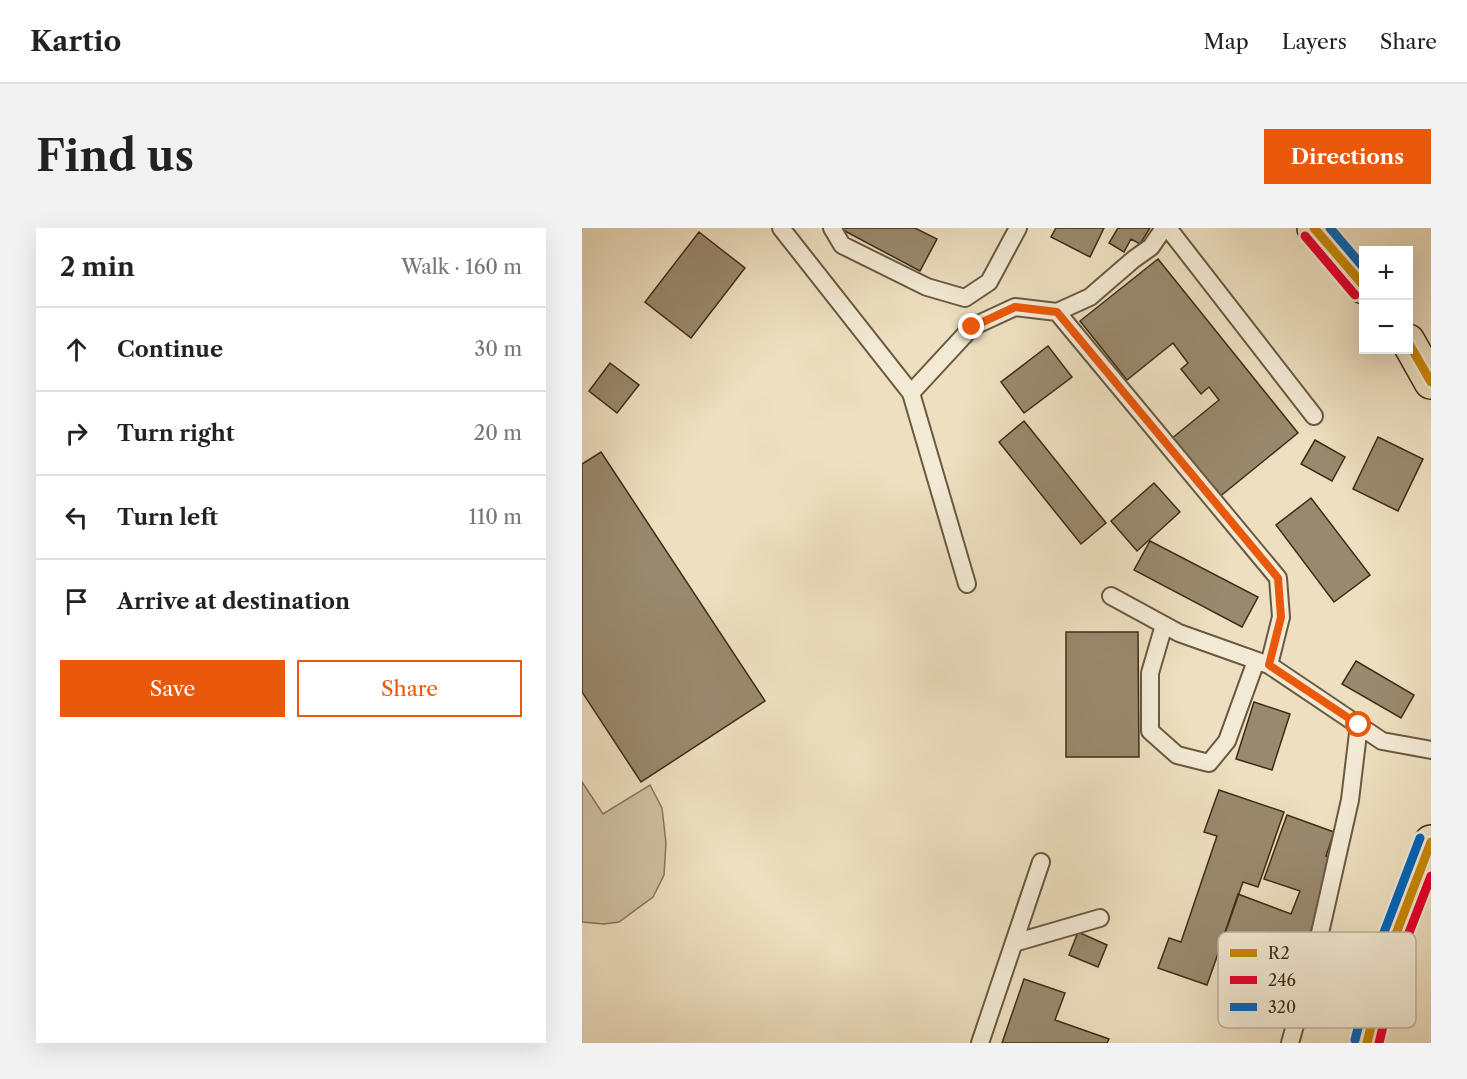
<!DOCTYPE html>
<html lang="en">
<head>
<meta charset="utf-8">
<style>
	body { margin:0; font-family:"Libre Caslon Text",serif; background:#f2f2f2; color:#222 }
	.controls { position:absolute; right:18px; top:18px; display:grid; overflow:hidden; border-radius:0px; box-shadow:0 6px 24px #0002 }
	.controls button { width:54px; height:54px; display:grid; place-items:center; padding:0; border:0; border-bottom:2px solid #e0e0e0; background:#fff; color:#222; font:30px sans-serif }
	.stop { position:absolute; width:18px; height:18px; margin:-14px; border:4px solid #ea580c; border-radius:50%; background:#fff }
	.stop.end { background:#ea580c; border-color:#fff; box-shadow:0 2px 6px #0008 }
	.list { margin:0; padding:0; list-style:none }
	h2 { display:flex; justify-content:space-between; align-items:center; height:78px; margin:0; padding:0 24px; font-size:26px }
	h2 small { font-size:20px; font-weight:400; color:#767676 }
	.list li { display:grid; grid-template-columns:39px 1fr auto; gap:18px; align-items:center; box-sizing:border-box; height:84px; padding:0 24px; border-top:2px solid #e0e0e0 }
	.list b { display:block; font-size:22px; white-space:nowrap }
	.list em { font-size:20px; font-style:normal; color:#767676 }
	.actions { display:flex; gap:12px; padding:18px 24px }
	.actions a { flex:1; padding:14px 0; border:2px solid #ea580c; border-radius:0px; text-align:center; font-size:21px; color:#ea580c }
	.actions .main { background:#ea580c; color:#fff }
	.icon { flex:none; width:33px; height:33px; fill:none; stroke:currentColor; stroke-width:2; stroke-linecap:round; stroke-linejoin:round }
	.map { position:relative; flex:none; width:849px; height:815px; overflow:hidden; border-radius:0px }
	header { display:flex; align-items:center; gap:36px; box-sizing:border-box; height:84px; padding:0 30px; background:#fff; border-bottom:2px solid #e0e0e0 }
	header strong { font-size:28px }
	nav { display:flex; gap:33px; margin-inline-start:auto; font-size:21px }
	.intro { display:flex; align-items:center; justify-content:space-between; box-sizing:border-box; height:144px; padding:0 36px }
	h1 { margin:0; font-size:42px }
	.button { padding:15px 27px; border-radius:0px; background:#ea580c; color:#fff; font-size:21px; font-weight:700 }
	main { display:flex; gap:36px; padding:0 36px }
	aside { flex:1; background:#fff; border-radius:0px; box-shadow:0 6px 24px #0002 }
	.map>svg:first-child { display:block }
</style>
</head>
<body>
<header>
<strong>Kartio</strong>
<nav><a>Map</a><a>Layers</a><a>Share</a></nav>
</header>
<div class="intro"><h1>Find us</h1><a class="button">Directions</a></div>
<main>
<aside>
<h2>2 min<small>Walk · 160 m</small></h2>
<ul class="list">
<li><svg class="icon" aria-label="ahead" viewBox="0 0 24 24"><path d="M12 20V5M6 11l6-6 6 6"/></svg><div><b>Continue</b></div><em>30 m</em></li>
<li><svg class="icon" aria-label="right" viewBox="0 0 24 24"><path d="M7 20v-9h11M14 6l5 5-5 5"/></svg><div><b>Turn right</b></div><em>20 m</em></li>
<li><svg class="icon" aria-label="left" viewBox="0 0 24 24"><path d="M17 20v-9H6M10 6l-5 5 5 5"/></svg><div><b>Turn left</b></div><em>110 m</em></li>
<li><svg class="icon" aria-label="arrive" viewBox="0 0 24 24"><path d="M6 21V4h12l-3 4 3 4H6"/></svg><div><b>Arrive at destination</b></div></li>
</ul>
<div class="actions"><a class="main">Save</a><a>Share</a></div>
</aside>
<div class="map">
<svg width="849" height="815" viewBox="0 0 849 815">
	<rect width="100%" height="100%" fill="#eddfbf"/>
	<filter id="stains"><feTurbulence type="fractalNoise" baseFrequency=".00333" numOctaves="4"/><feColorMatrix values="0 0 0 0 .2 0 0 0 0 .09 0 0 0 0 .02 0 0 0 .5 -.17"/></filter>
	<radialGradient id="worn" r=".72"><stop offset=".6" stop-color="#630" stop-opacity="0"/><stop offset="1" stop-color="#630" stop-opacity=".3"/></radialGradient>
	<!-- green -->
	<path fill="#cfc1a2" stroke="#86765c" stroke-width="1.5" d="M 0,554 L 21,586 L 68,557 L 80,580 L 84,615 L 82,647 L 71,669 L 37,694 L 22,696 L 0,694 Z"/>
	<!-- building -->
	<path fill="#99896e" stroke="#3e2c17" stroke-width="1.5" d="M 260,0 L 333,0 L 355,11 L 338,43 L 259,1 Z
		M 474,0 L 522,0 L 508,29 L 469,9 Z
		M 536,0 L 568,0 L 558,16 L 549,11 L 542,24 L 527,15 Z
		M 117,4 L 163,40 L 109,110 L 63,74 Z
		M 576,31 L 716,205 L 636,270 L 589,211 L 637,172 L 627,159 L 619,166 L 599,141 L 606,135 L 591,115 L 545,152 L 498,93 Z
		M 466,118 L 490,149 L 442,185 L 419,154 Z
		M 28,135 L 57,157 L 35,185 L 7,163 Z
		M 442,193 L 524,295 L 499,316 L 417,214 Z
		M 796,209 L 841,231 L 816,283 L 771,261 Z
		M 733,212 L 763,229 L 750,253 L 719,236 Z
		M 19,224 L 183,473 L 59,554 L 0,464 L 0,236 Z
		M 572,255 L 598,284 L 555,323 L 529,293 Z
		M 729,270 L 788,347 L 752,374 L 694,297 Z
		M 568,313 L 676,369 L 660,399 L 552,342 Z
		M 484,404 L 556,404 L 557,529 L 484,529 Z
		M 774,433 L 832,467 L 819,490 L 760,456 Z
		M 672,474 L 708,486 L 690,542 L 654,531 Z
		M 637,562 L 702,584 L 676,659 L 661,654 L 625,757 L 576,740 L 587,710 L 599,714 L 635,608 L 622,604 Z
		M 705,587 L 752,604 L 744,628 L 754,632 L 719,731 L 643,704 L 656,666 L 709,686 L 718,663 L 682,651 Z
		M 496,704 L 525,717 L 516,739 L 487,727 Z
		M 442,751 L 483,765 L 473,792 L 527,811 L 525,815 L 420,815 Z"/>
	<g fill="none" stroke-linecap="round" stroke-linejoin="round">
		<!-- lane casing -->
		<g stroke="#6a5941" stroke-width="20">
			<path id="lane" d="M 199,0 L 329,165 L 385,356
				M 250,0 L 260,17 L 345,59 L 383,70 L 407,54 L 436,0
				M 586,0 L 732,188
				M 475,84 L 696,350 L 699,389 L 687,437
				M 329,165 L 390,99 L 433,79 L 475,84 L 508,69 L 552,31 L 569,19 L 582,0
				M 529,368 L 597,405 L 687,437 L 800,513 L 849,522
				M 582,397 L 568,445 L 568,503 L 595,527 L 627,535 L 645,513 L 674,433
				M 432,715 L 518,690
				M 398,815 L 459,634
				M 708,815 L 733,727 L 768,572 L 777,497"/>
		</g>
		<!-- primary casing -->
		<g stroke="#3e2c17" stroke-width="36">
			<path id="primary" d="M 732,0 L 782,59
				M 826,113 L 849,154
				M 785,815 L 807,724 L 849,614"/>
		</g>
		<!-- lane -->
		<use href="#lane" stroke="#f3ead5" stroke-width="16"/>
		<!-- primary -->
		<use href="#primary" stroke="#eddfbf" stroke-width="33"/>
		<!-- bus-1 casing -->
		<g stroke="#f3ead5" stroke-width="14">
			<path id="bus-1" d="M 732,0 L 782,58
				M 826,114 L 849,154
				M 785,815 L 807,724 L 849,614"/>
		</g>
		<!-- bus-2 casing -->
		<g stroke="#f3ead5" stroke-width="14">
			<path id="bus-2" d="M 723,8 L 773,67
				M 797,815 L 818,728 L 849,648"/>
		</g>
		<!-- bus-3 casing -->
		<g stroke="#f3ead5" stroke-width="14">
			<path id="bus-3" d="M 748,0 L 782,40
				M 773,812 L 796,720 L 838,610"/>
		</g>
		<!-- bus-1 -->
		<use href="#bus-1" stroke="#c98806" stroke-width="9"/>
		<!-- bus-2 -->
		<use href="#bus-2" stroke="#e4002b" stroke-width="9"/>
		<!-- bus-3 -->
		<use href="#bus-3" stroke="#0065bd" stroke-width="9"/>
	</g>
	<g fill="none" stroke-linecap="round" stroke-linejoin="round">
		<!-- route -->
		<path stroke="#ea580c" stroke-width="8" d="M 390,99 L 433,79 L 475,84 L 696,350 L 699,389 L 687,437 L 777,497"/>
	</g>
	<!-- legend -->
	<rect x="636" y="704" width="198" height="96" rx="9" fill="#f3ead5" stroke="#bdb19c" stroke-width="1.5"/>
	<rect x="648" y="721" width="27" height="8" fill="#c98806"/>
	<rect x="648" y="748" width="27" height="8" fill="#e4002b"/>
	<rect x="648" y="775" width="27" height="8" fill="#0065bd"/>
	<g font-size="16" fill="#3e2c17">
		<text x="686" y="731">R2</text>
		<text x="686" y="758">246</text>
		<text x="686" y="785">320</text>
	</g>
	<rect width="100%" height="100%" filter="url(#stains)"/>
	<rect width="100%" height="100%" fill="url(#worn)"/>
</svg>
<div class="controls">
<button>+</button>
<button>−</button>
</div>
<div class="stop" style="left:777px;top:497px"></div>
<div class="stop end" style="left:390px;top:99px"></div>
</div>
</main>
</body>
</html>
